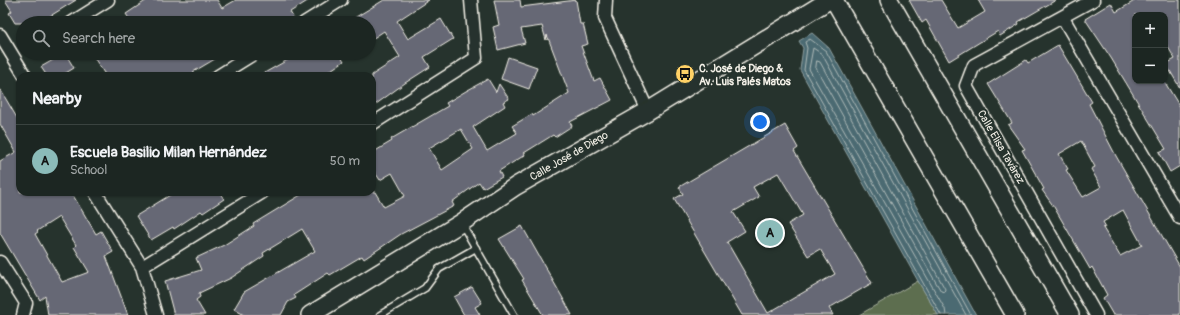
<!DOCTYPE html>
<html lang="en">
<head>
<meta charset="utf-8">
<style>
	body { margin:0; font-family:Pangolin,sans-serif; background:#252e2a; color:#f1f3f6 }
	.controls { position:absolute; right:12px; top:12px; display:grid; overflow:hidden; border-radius:8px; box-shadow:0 1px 3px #0004 }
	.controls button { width:36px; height:36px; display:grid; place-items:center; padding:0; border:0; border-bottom:1px solid #3a4340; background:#1c2622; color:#f1f3f6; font:20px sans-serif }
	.you { position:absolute; left:760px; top:122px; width:14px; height:14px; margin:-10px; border:3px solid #fff; border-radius:50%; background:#1a73e8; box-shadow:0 0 0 6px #1a73e833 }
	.badge { display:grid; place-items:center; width:26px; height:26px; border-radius:50%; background:#8bbbb9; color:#111; font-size:13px; font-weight:700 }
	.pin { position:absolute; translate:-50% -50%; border:2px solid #fff; box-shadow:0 1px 4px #0006 }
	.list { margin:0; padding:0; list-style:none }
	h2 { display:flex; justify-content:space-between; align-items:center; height:52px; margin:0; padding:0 16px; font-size:17px }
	h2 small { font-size:13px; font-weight:400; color:#a0a5a5 }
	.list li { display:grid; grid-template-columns:26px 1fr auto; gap:12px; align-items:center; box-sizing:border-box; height:72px; padding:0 16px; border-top:1px solid #3a4340 }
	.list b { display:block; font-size:15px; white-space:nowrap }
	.list p { margin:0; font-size:13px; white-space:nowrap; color:#a0a5a5 }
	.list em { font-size:13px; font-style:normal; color:#a0a5a5 }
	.icon { flex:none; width:22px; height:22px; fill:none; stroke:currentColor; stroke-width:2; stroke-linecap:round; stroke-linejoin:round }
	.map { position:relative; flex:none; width:1180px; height:315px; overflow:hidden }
	.search { position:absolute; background:#1c2622; box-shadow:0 1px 3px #0004; left:16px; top:16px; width:360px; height:44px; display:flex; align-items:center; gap:10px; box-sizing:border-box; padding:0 14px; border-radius:22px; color:#a0a5a5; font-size:15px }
	.panel { position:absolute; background:#1c2622; box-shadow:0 1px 3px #0004; left:16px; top:72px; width:360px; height:124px; border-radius:12px }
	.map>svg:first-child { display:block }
</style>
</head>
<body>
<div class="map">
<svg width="1180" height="315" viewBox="0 0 1180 315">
	<rect width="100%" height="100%" fill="#26332d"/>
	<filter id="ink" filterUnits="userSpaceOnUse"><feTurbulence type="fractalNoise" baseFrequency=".025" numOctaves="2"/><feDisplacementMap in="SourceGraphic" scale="8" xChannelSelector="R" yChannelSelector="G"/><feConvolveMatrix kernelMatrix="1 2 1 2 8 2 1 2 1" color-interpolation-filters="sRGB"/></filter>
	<g filter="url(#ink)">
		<!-- green -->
		<path fill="#5d6e50" stroke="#a8b09c" d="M 918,281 L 938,315 L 859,315 Z"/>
		<!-- water -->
		<path fill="#4b6a72" stroke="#8fa0a1" d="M 812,33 L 829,48 L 976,315 L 938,315 L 918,281 L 800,70 L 803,48 L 799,41 Z"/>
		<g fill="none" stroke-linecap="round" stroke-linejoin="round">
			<!-- shore -->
			<path stroke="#b0bbb9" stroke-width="1" d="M 817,61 L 820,62 L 945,289 L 944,292 L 941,291 L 931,274 L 816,68 Z
				M 941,315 L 804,70 L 807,48 L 805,42 L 810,39 L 826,51 L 971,315
				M 946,315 L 945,309 L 809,69 L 813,48 L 822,54 L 966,315"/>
		</g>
		<!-- building -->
		<path fill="#666774" stroke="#f4f1e8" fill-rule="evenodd" d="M 5,0 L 76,0 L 39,23 L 15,23 L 9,13 L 12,11 Z
			M 147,0 L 217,0 L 222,8 L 236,0 L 309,0 L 290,12 L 293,17 L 283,23 L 132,23 L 126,14 Z
			M 384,0 L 429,0 L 397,21 L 408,39 L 441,19 L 453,39 L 424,57 L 430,67 L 405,83 L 372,107 L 372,75 L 400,57 L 384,31 L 369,41 L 369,23 L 346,23 Z
			M 494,0 L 520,0 L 521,7 L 576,0 L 580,24 L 583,24 L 588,44 L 581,46 L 594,81 L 600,78 L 612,100 L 570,122 L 572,126 L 555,137 L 553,135 L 524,153 L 525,155 L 499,171 L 502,177 L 483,188 L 479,182 L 452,202 L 454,206 L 401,234 L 364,259 L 362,256 L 330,275 L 328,273 L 294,295 L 296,298 L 288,302 L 281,315 L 244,315 L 234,309 L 244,292 L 315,251 L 302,229 L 263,253 L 264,256 L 231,278 L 199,293 L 200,297 L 196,300 L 205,315 L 174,315 L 165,281 L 201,270 L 196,258 L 224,245 L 254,226 L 253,224 L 304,193 L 375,192 L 384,207 L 405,196 L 392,173 L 380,180 L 372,168 L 372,153 L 392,141 L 391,139 L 448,106 L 446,103 L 466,91 L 488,79 L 496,92 L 499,84 L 509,99 L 503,102 L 505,106 L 473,127 L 487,151 L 517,133 L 512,126 L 532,114 L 533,116 L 569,93 L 547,35 L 546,40 L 542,26 L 521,29 L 525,43 L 498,50 L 493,27 L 499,25 ZM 461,129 L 473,149 L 442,170 L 429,148 Z
			M 909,0 L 941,0 L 958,28 L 985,12 L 978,0 L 1056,0 L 1018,22 L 1019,24 L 1000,36 L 998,31 L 949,61 L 926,20 L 922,23 Z
			M 1136,0 L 1180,0 L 1180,88 L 1166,64 L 1175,59 L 1165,42 L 1165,15 L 1135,15 L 1135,81 L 1164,81 L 1180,107 L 1180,166 L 1170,172 L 1159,152 L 1166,149 L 1111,58 L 1085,19 L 1111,3 L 1116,12 Z
			M 1058,45 L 1092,102 L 1089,104 L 1116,156 L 1180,267 L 1180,315 L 1113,315 L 1103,298 L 1107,295 L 1092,267 L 1090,269 L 1054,207 L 1042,190 L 1044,189 L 1022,150 L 1025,149 L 1008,125 L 1012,123 L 988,84 L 1026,60 L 1028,63 ZM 1081,141 L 1095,167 L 1091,169 L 1101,187 L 1083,197 L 1066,170 L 1068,169 L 1059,154 ZM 1123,210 L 1142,245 L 1120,256 L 1103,228 L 1106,227 L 1103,222 Z
			M 65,53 L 74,68 L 61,76 L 47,76 L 41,67 Z
			M 91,53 L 225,53 L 193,72 L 196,76 L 106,76 Z
			M 300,53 L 339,53 L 344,61 L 322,76 L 259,76 Z
			M 508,57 L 537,67 L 529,89 L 501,79 Z
			M 0,89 L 20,123 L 20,192 L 71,192 L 96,234 L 101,231 L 113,252 L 106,256 L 128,315 L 48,315 L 45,296 L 40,300 L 0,233 L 0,161 L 16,152 L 0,124 ZM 59,217 L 76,245 L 74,247 L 89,272 L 62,282 L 35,234 L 38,232 L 37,231 Z
			M 785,125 L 798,148 L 794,151 L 872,283 L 829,308 L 833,315 L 742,315 L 674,199 L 683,194 L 679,187 ZM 778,173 L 803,215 L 788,224 L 808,256 L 820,249 L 835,274 L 768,313 L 727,242 L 745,231 L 733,212 L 759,197 L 753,187 Z
			M 175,192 L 219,192 L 224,199 L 203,213 L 201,211 L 174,229 L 173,227 L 151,240 L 136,216 Z
			M 522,226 L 565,302 L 572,315 L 543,315 L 522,280 L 524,279 L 499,239 Z
			M 472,287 L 482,303 L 475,307 L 480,315 L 464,315 L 454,297 Z"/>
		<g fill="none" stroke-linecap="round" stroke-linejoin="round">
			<!-- lane casing -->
			<g stroke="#f4f1e8" stroke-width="9">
				<path id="lane" d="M 462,224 L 514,315
					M 380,315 L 425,288 L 439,269 L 476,248"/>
			</g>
			<!-- street casing -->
			<g stroke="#f4f1e8" stroke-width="15">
				<path id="street" d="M 606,0 L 605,18 L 648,111
					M 1093,0 L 974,65 L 966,86 L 1096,315
					M 1063,18 L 1180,218
					M 71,23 L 108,0
					M 304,23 L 341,0
					M 0,35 L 25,76
					M 218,76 L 255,53
					M 372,124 L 476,58 L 471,0
					M 95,192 L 142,267 L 156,315
					M 0,262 L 26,303 L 23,315
					M 142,267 L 263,192"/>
			</g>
			<!-- secondary casing -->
			<g stroke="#f4f1e8" stroke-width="20">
				<path id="secondary" d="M 834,0 L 1015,315
					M 889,0 L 1070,315
					M 310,315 L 461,223 L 516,186 L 648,111 L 829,0"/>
			</g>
			<!-- lane -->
			<use href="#lane" stroke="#26332d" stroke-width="6"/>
			<!-- street -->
			<use href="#street" stroke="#26332d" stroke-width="12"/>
			<!-- secondary -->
			<use href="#secondary" stroke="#26332d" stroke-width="17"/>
		</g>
	</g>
	<!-- icons -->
	<defs>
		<g id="bus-disc" transform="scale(1)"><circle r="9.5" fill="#ffd166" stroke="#26332d"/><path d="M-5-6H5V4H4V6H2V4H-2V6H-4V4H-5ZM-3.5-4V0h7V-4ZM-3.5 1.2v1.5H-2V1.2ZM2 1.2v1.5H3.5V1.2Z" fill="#111"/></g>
	</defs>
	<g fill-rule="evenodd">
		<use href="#bus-disc" x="685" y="74"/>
	</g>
	<g text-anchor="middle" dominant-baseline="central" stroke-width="4" stroke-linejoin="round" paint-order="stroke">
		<!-- poi labels -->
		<g font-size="11" font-weight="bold" fill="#f4f1e8" stroke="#26332d" text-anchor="start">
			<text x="699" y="68">C. José de Diego &amp;<tspan x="699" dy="13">Av. Luis Palés Matos</tspan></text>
		</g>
		<!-- street labels -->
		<g font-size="11" fill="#f4f1e8" stroke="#26332d">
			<text transform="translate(1001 147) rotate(60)">Calle Elisa Tavárez</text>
			<text transform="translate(569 156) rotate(-30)">Calle José de Diego</text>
		</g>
	</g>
</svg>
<div class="controls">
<button>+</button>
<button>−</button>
</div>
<div class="you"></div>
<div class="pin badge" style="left:770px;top:233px">A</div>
<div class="search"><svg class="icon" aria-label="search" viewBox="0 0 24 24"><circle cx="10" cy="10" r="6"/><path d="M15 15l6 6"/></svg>Search here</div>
<section class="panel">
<h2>Nearby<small></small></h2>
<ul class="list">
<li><span class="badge">A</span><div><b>Escuela Basilio Milan Hernández</b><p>School</p></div><em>50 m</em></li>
</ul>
</section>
</div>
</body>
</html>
